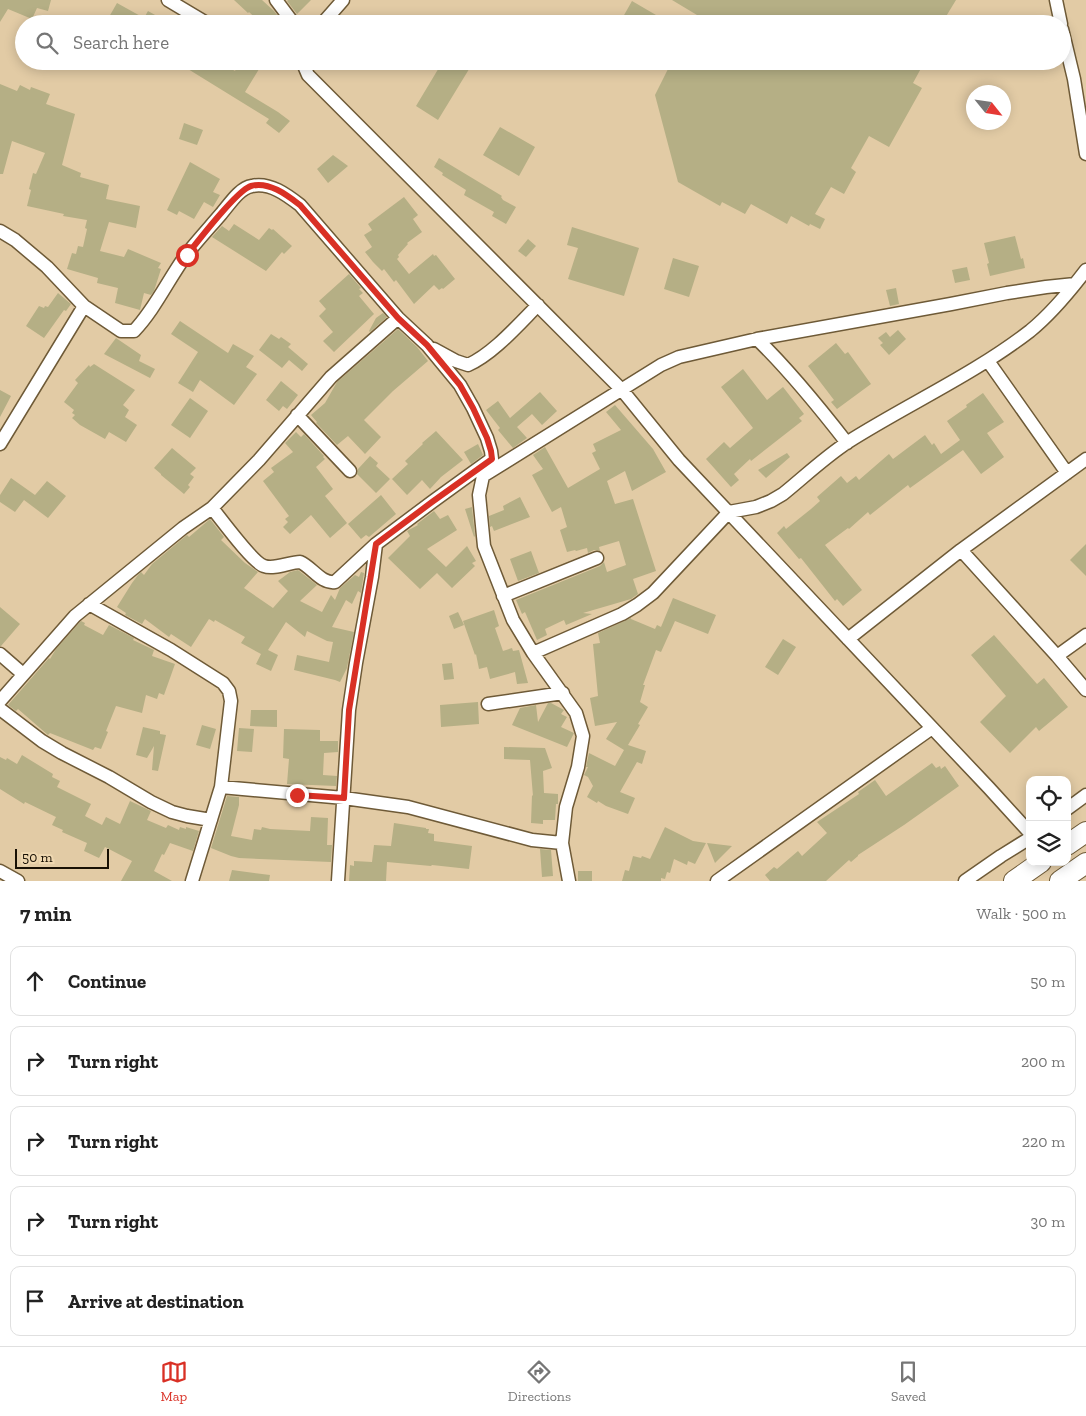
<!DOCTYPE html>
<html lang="en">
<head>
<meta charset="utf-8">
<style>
	body { margin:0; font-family:"Zilla Slab",serif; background:#f6f6f6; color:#222 }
	.controls { position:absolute; right:15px; bottom:15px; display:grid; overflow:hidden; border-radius:10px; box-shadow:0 2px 12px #0003 }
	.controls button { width:45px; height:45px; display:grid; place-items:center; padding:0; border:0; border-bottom:1px solid #e0e0e0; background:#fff; color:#222; font:25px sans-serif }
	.compass { position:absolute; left:966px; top:85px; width:45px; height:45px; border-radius:50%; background:#fff; box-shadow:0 2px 12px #0003; rotate:120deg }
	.scale { position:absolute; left:15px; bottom:12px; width:94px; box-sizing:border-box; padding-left:5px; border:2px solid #181004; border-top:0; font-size:14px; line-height:18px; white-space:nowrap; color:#181004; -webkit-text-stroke:4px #efd8b1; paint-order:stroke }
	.stop { position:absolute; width:15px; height:15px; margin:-11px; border:4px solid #d93025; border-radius:50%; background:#fff }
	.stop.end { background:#d93025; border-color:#fff; box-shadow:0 1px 5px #0008 }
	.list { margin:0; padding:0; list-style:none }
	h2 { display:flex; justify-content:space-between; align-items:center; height:65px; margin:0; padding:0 20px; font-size:21px }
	h2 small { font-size:16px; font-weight:400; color:#767676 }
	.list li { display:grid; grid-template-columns:32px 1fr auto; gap:15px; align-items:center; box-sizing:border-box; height:70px; margin:0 10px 10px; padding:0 10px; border:1px solid #e0e0e0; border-radius:10px }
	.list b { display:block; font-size:19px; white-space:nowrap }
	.list em { font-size:16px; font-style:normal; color:#767676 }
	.icon { flex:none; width:28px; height:28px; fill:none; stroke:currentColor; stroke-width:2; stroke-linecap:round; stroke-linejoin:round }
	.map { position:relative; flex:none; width:1086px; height:881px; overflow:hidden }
	.search { position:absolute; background:#fff; box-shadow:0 2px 12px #0003; left:15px; right:15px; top:15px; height:55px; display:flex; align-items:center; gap:12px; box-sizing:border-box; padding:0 18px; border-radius:28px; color:#767676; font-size:19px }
	.sheet { height:465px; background:#fff }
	nav { display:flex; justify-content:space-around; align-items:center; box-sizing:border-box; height:70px; border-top:1px solid #e0e0e0; background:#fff; font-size:14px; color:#767676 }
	nav a { display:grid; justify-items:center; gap:2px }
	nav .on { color:#d93025 }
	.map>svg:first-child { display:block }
</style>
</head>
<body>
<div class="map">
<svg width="1086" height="881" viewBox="0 0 1086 881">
	<rect width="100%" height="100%" fill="#e2cba5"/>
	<!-- building -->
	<path fill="#b5af85" d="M 0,0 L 51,0 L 48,11 L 37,8 L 32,19 L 8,9 L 0,22 Z
		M 234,0 L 262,0 L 274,11 L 284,24 L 262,24 L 249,12 L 248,13 Z
		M 288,0 L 311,0 L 297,14 L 287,1 Z
		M 672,0 L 956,0 L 942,23 L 929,16 L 925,24 L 712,24 Z
		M 632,1 L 656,15 L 651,24 L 619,24 Z
		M 117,3 L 144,18 L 148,11 L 171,24 L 105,24 Z
		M 175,61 L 216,61 L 229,69 L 230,68 L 235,71 L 240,61 L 264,61 L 245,92 L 278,112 L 290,121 L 279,133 L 266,123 L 269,119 Z
		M 443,61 L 474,61 L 438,120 L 416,106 Z
		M 672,61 L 838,61 L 845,65 L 847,61 L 925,61 L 913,83 L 922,88 L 889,147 L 869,136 L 851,168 L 856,172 L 844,194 L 831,187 L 815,214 L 825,219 L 820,229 L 810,224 L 809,226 L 791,216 L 787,224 L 751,204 L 745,214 L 722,202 L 720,206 L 678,182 L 655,95 Z
		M 0,84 L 17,91 L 20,85 L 30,90 L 31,87 L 50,94 L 46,104 L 75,114 L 62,165 L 81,173 L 80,177 L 109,185 L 106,199 L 140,206 L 136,228 L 109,222 L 100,251 L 124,257 L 128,249 L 161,263 L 158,268 L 161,269 L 154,291 L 151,295 L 144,293 L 140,310 L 115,303 L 118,288 L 97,283 L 98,278 L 67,269 L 72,253 L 76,254 L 78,246 L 83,247 L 87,229 L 85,228 L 87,220 L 63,216 L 64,214 L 27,206 L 31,190 L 29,189 L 33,173 L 36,174 L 45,153 L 12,141 L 3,174 L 0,174 Z
		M 184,123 L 203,130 L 197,145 L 179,139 Z
		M 500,127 L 535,147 L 519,176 L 483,155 Z
		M 333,155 L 348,166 L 328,183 L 317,169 Z
		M 439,158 L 502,196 L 501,197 L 503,200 L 516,207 L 506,224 L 492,216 L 494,212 L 464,195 L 466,190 L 442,175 L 443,173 L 434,167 Z
		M 190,162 L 220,179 L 213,192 L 220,195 L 213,207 L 204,202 L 194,219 L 179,211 L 177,215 L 167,210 Z
		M 404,197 L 418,215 L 413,219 L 422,232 L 407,243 L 408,244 L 398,255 L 399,257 L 397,259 L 409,274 L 433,254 L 434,256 L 436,255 L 455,279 L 443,289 L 442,288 L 439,290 L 434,285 L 414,304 L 396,280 L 394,282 L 384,269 L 382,271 L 373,262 L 365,252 L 372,247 L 364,235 L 372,230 L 368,224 Z
		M 234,224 L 259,240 L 269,228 L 272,230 L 273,229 L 292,246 L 284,254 L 282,252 L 266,271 L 212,237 L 222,226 L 229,231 Z
		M 572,227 L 639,248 L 624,296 L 568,279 L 578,248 L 567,245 Z
		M 1015,236 L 1021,259 L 1023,258 L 1025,268 L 990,276 L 987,264 L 989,263 L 984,243 Z
		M 528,239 L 536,246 L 526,257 L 518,251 Z
		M 673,258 L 699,266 L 689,297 L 664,289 Z
		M 967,267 L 970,280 L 955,283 L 952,270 Z
		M 349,274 L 361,288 L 359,289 L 363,293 L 359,296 L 374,314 L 334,352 L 323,341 L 333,332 L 319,316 L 326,309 L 319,301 Z
		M 896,288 L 899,304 L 890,306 L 886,290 Z
		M 58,293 L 71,304 L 66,311 L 64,310 L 44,338 L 26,326 L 39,306 L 44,308 L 45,306 L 48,307 Z
		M 383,313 L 387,317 L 370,332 L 369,331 L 376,318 Z
		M 180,321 L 228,353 L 233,344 L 254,356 L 246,367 L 257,374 L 234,405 L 200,380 L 193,392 L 178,383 L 198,352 L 171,334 Z
		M 398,329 L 417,347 L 428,361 L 393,391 L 364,420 L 381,437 L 365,454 L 348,436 L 337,445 L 316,423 L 317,422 L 311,415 L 325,403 L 337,382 Z
		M 898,330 L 906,339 L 889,355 L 880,345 L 883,343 L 878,338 L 886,332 L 890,337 Z
		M 271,334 L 279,339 L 281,337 L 291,344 L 288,347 L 308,364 L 302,371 L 289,360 L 282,368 L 259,350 Z
		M 116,338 L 141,355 L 139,361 L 155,369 L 150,378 L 104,354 Z
		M 836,343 L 845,354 L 848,352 L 871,384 L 837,409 L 831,402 L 834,400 L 808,366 Z
		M 94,364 L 135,390 L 123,405 L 129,410 L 125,417 L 137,425 L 126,442 L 109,432 L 105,439 L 80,425 L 72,418 L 75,415 L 72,413 L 74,410 L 64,402 L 78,383 L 75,380 L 89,365 L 90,367 Z
		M 743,369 L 767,400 L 783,387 L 804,414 L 799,418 L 802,421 L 751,461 L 750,459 L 734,474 L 739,480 L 731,487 L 706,459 L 724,442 L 730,448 L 753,428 L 721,387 Z
		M 281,381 L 298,395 L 287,409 L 283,406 L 279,411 L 266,400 Z
		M 0,390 L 11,396 L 0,417 Z
		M 540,392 L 557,411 L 542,425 L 532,414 L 517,427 L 527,438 L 513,448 L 498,430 L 500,428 L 486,410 L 498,401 L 510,418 Z
		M 983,393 L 1004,422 L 987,433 L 1004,457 L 981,474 L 963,450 L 910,488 L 908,485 L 870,515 L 868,512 L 849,529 L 848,528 L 825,545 L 862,590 L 843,606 L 837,599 L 835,601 L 801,558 L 799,559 L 777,533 L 784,526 L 786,529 L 811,509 L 820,501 L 817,497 L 841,476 L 847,483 L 856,476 L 859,480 L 889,454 L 893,459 L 925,435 L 932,445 L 934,443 L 941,454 L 960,440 L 947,421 L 967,407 L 966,405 Z
		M 190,398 L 208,411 L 190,438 L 171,425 Z
		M 615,405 L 653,449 L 666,472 L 632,491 L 625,471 L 607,481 L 615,504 L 633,499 L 656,571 L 633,579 L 638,594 L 631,599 L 583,613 L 592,614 L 566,625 L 564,620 L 545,629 L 547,635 L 537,640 L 525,612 L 522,614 L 516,600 L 600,566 L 604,562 L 607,572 L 626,565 L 619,541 L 599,547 L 600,551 L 594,550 L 588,553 L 587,548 L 576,551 L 575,550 L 567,552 L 560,530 L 567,527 L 561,507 L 552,512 L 532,475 L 543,469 L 533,455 L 545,447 L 568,488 L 600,469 L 592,453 L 596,451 L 593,444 L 621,430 L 606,412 Z
		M 436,431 L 463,460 L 441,477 L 430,489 L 422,480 L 407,495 L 392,479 L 408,464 L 405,461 L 423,444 L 422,443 Z
		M 296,432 L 301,437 L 304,434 L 324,456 L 323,457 L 325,459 L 316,467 L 333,489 L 325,496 L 347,523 L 330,538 L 311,515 L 290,534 L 283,527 L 288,522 L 285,519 L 289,516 L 263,481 L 274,472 L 271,468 L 293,452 L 285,443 Z
		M 478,444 L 483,455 L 471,464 L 464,452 Z
		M 172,448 L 196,468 L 190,474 L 194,477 L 188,485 L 190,487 L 184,494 L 161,475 L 161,474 L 154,468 Z
		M 787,453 L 790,457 L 766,478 L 758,470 Z
		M 370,456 L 378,463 L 376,466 L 390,479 L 376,493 L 357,474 L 358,469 Z
		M 11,478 L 35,495 L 47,481 L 66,496 L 48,518 L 24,500 L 15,512 L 0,502 L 0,495 Z
		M 381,495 L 396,514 L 369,537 L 366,535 L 361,539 L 348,524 Z
		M 520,497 L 530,517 L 494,531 L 492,526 L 490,527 L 489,516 L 504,510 L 503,506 Z
		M 472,507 L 475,536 L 474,537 L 465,509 Z
		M 434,511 L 440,519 L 448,515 L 457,530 L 427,549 L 446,567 L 467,546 L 476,561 L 472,563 L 475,566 L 452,588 L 437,573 L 420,589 L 388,558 L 410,536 L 407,531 L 418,525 L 417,524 Z
		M 210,519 L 224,537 L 221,540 L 245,563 L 258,572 L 244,588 L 273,608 L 288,591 L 278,581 L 290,572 L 298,570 L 317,585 L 300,601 L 322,612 L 331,595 L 335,600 L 340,588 L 355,575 L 359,577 L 361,572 L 364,573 L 361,593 L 358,591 L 352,604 L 346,600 L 332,627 L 354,632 L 347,668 L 340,682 L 335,680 L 294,670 L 297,655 L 329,662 L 333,642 L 327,641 L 307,631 L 305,637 L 286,622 L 268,650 L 278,655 L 271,671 L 256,664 L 261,654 L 241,643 L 245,637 L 215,620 L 214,622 L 209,619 L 191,647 L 171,634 L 169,637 L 145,619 L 142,624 L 125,615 L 126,613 L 117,607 L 132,583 L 138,575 L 141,572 L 144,575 L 152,564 L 187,535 L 189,537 Z
		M 1086,544 L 1086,576 L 1070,560 Z
		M 531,551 L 539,573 L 518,581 L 510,559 Z
		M 673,598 L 716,615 L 708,634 L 675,621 L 661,652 L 656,650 L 643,685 L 645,685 L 640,702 L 648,707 L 638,724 L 640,725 L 628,745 L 646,751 L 642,764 L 637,762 L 620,792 L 635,798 L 628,814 L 606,806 L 598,801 L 597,803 L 587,797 L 593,786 L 588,777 L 584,775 L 588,767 L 586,767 L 589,753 L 615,766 L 624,750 L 606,739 L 617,722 L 595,726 L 590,698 L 598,696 L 593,644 L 600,643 L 598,633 L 631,618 L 631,619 L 655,629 L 657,625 L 661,627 Z
		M 0,607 L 20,624 L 1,646 L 0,646 Z
		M 494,610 L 499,626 L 495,628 L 503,651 L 512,648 L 514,654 L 513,651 L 519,650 L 528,683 L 517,684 L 515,672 L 490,679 L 487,667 L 479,669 L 476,654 L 475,655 L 463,621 Z
		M 458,612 L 464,625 L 454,629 L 449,616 Z
		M 81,621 L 85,623 L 84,625 L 103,635 L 109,625 L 134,638 L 133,640 L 154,650 L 152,656 L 175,664 L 164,695 L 159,693 L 157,699 L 146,695 L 142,713 L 116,706 L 106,731 L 108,732 L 101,749 L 95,747 L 93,750 L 50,733 L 48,735 L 18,709 L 16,711 L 8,705 L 49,658 L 50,659 L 56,649 Z
		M 994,635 L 1037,684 L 1044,678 L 1068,707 L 1039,731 L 1036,727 L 1010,753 L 980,722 L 1006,696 L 971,655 Z
		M 783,639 L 796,647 L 778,675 L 765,667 Z
		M 452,663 L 454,679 L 444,680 L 442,664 Z
		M 478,702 L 479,724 L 441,727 L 440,705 Z
		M 548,703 L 551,703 L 564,710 L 561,714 L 567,717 L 561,727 L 574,733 L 567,747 L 512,725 L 520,708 L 536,705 L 538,722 Z
		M 251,710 L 277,710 L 277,727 L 250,726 Z
		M 202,725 L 216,729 L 210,749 L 196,745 Z
		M 143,727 L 160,731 L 160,734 L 166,735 L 158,771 L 152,770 L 154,746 L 147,758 L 136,755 Z
		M 239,728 L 254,729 L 252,752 L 237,751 Z
		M 284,729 L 320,730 L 320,741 L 338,741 L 338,752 L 324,753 L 323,775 L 337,776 L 336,786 L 287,784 L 289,759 L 283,758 Z
		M 504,747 L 545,748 L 552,768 L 543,771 L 544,793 L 558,794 L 558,804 L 556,804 L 555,820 L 543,820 L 543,824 L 531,823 L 532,795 L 533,796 L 530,760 L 504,759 Z
		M 22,755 L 53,774 L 52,777 L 60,781 L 57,787 L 91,804 L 85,816 L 102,825 L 106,817 L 120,824 L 130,801 L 151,811 L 147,820 L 166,828 L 168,825 L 179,830 L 180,827 L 186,829 L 186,827 L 199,831 L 193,851 L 170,843 L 164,855 L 162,854 L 154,871 L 172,881 L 121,881 L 132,861 L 105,847 L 99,858 L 84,851 L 87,843 L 62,832 L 63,830 L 52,825 L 56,817 L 25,802 L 24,804 L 0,789 L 0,757 L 6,760 L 7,758 L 17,764 Z
		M 932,763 L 936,768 L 940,766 L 941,769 L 945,766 L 959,786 L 904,825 L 858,855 L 858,856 L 851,862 L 849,860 L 826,881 L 770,881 L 765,875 L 774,867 L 777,869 L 798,851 L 802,856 L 827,833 L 817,822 L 859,794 L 858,792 L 875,780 L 886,796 Z
		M 227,796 L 239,797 L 239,805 L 231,836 L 252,840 L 254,829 L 261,830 L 262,827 L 270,829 L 310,831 L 311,817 L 328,818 L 327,845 L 332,845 L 331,862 L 239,858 L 231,856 L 211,848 Z
		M 394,823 L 426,828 L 426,829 L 429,829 L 428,833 L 434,834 L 434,841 L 472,846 L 469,869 L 432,865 L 431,866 L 387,862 L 386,881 L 349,881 L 350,865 L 354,866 L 354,861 L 372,862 L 374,845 L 391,846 Z
		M 665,827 L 693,841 L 706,843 L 695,864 L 688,861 L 687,865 L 674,859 L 670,873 L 667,872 L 665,879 L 661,878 L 661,881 L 622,881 L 625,870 L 629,871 L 633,856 L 641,858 L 642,856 L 650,859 Z
		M 707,843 L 732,846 L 715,863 Z
		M 540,849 L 551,850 L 553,876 L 542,877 Z
		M 232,870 L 270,875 L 269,881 L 229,881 Z
		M 578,871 L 592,871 L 592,881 L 578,881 Z"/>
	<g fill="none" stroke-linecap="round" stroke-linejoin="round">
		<!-- street casing -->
		<g stroke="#6e5a37" stroke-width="15">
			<path id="street" d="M 168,0 L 208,24
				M 276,0 L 294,24
				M 1056,0 L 1061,24
				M 322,24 L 343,0
				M 1062,29 L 1074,79 L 1086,154
				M 277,61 L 282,62 L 297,61
				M 302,61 L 308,75 L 622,390 L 679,460 L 989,788 L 1030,833
				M 0,231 L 15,240 L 47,267 L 84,306 L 121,331 L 134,331 C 155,309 168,280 186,255 C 197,241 209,228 221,214 C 229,205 239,188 252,186 C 270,182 287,195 300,205 L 398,318 L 427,345 L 460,385 L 473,408 L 487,438 L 491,451 L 492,459 L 483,476 L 479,495 L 484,546 L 513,620 L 533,653 L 622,614 L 637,605 L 653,593 L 729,512 L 756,507 L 771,501 L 783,494 C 804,477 825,457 848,442 C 908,404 973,375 1030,331 C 1051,314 1070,291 1086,270
				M 757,339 C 790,371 819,407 847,443
				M 434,349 L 456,361 L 468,365 C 493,354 518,325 538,305
				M 988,361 L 1067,473
				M 297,415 L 350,471
				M 0,444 L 84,306
				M 483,476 L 661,365 L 679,357 L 757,339 L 951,304 L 1007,293 L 1046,287 L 1075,284
				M 212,508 C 221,519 253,563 264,566 C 274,570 290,562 300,562 C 312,567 321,584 335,582 L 376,544 L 432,502 L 490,460
				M 961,550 L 1057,656 L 1086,690
				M 503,596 L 597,558
				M 89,604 L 171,650 L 223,683 L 229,691 L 231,701 L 221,787 L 192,881
				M 848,639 L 961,550 L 1086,459
				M 533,653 L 576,713 L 583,736 L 578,767 L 566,807 L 562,843 L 569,881
				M 0,654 L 23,674
				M 1057,656 L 1086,635
				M 0,701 L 75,616 L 183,528 L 212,508 L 259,460 L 331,377 L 398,318
				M 488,704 L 563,693
				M 0,709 L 42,741 L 62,753 L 109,777 L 151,802 L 172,812 L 187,816 L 211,820
				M 221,787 L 344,798 L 408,807 L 532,840 L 562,843
				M 1067,809 L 1086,795
				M 0,871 L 18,881
				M 338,881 L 349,710 L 356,663 L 372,577 L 376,544
				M 717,881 L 932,728
				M 965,881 L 1001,856 L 1030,838"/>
		</g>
		<!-- primary casing -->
		<g stroke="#6e5a37" stroke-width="22">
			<path id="primary" d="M 1067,845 L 1086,832
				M 1014,881 L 1041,862
				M 1060,881 L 1086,863"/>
		</g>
		<!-- street -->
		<use href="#street" stroke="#fff" stroke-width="12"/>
		<!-- primary -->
		<use href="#primary" stroke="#fff" stroke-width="20"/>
	</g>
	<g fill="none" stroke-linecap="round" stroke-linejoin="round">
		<!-- route -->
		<path stroke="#d93025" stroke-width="6" d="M 187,255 C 198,241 237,190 251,186 C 269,181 287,195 300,205 L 398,318 L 427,345 L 460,385 L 473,408 L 487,438 L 491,451 L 492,459 L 432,502 L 376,544 L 349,710 L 344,798 L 297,795"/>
	</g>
</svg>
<div class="controls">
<button><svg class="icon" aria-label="locate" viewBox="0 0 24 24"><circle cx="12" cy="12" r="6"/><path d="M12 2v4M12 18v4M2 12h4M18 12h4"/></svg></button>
<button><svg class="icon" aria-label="layers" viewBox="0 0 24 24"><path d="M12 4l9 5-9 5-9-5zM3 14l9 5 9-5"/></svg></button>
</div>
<svg class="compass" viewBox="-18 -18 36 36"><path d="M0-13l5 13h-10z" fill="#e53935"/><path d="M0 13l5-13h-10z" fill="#767676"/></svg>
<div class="scale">50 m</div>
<div class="stop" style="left:187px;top:255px"></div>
<div class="stop end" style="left:297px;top:795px"></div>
<div class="search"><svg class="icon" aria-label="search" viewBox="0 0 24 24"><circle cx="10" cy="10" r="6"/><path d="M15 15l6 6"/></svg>Search here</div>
</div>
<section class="sheet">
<h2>7 min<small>Walk · 500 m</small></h2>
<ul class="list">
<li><svg class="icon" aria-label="ahead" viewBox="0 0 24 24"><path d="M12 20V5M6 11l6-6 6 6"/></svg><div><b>Continue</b></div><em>50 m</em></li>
<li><svg class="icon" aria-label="right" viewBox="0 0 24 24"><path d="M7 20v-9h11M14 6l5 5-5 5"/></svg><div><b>Turn right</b></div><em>200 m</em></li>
<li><svg class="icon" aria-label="right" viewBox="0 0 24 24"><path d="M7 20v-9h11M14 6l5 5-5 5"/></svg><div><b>Turn right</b></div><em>220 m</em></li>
<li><svg class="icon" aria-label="right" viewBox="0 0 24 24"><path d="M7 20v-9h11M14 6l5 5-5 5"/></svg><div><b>Turn right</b></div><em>30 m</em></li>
<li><svg class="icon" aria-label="arrive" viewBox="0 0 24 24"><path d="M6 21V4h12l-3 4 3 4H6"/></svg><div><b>Arrive at destination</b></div></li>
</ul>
</section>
<nav>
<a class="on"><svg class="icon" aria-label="map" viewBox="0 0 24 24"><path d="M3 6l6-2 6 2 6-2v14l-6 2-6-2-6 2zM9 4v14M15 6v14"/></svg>Map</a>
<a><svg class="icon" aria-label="directions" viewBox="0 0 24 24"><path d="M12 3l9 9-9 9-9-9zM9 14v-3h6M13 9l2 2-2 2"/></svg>Directions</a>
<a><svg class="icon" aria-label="saved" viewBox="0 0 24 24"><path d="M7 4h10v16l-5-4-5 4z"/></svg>Saved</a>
</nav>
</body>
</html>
